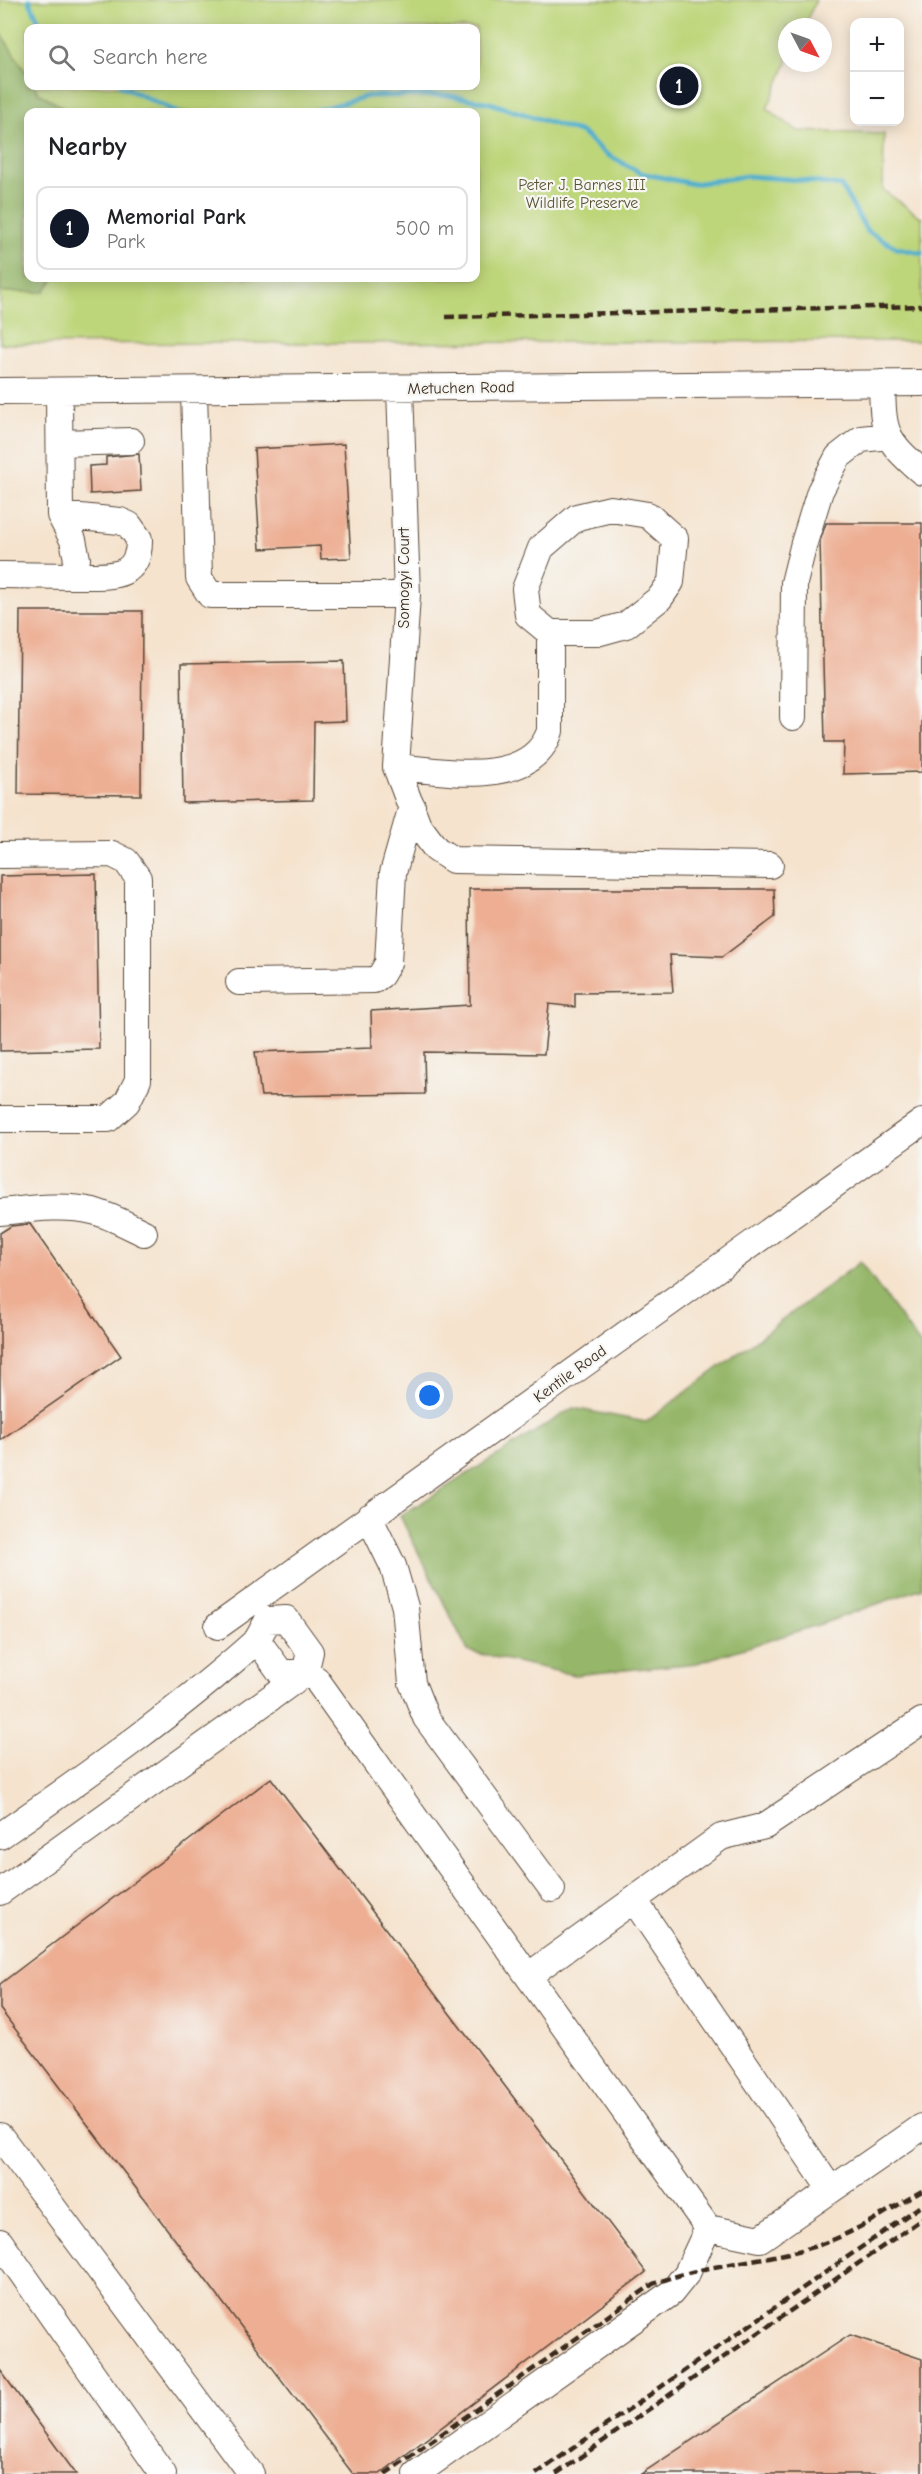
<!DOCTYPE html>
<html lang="en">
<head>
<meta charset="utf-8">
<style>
	body { margin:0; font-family:"Comic Neue",sans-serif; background:#f6f6f6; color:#202124 }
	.controls { position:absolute; right:18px; top:18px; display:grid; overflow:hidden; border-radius:12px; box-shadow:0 3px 15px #0003 }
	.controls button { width:54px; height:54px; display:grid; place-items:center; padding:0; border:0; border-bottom:2px solid #e0e0e0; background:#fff; color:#202124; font:30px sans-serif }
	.compass { position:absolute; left:778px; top:18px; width:54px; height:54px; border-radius:50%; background:#fff; box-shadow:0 3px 15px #0003; rotate:131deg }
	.you { position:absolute; left:430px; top:1396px; width:21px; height:21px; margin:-15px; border:4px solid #fff; border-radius:50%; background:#1a73e8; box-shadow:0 0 0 9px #1a73e833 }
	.badge { display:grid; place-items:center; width:39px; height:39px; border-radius:50%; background:#111827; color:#fff; font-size:20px; font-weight:700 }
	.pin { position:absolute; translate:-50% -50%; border:3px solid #fff; box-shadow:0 2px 6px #0006 }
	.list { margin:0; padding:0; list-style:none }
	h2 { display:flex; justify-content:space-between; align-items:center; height:78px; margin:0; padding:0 24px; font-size:26px }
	h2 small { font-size:20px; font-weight:400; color:#757577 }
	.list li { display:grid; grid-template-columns:39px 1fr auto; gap:18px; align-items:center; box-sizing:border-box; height:84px; margin:0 12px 12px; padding:0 12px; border:2px solid #e0e0e0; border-radius:12px }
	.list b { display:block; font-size:22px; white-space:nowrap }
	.list p { margin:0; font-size:20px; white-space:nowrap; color:#757577 }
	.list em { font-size:20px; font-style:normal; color:#757577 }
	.icon { flex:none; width:33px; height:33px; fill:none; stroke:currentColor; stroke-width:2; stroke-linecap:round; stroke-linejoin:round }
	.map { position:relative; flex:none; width:922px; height:2474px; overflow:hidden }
	.search { position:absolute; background:#fff; box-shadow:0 3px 15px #0003; left:24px; top:24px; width:456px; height:66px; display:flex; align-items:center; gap:15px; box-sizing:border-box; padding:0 21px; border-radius:12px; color:#757577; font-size:22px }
	.panel { position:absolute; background:#fff; box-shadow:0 3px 15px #0003; left:24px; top:108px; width:456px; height:174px; border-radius:12px }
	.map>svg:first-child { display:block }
</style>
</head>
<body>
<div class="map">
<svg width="922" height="2474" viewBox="0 0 922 2474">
	<rect width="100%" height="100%" fill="#f6f6f2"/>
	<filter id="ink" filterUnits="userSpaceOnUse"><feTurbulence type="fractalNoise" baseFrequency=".0167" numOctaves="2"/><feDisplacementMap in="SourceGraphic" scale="12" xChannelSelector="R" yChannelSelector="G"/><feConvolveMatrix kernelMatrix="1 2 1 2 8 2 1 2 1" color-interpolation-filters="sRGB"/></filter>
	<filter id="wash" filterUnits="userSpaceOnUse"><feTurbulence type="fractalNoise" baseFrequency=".008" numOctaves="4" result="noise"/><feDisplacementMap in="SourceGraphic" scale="24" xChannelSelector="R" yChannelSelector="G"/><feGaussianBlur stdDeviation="1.35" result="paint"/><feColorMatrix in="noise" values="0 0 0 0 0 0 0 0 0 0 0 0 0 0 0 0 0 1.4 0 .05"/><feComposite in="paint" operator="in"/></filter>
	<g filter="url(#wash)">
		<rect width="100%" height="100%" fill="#f5e3ce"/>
		<!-- green -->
		<path fill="#bed67a" stroke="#7c804c" stroke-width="1.5" fill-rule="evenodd" d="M 0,0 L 816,0 L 804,27 L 787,27 L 787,63 L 767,109 L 798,131 L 884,134 L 883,190 L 922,218 L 922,341 L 0,344 ZM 28,28 L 476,28 L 476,86 L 28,86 ZM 28,112 L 476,112 L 476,278 L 28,278 Z"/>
		<!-- forest -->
		<path fill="#96b76a" stroke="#687044" stroke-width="1.5" d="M 0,32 L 28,76 L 28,86 L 34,86 L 39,93 L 70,112 L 28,112 L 28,278 L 55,278 L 44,292 L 0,292 Z
			M 860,1262 L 922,1347 L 922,1588 L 824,1623 L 697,1663 L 574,1675 L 468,1651 L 400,1516 L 573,1408 L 646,1422 Z"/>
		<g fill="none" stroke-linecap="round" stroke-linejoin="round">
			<!-- stream -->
			<path stroke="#50afce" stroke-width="5" d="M 29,0 L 42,28
				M 121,86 L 177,112
				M 311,112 L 368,96 L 447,95 L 490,103 L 582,133 L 606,154 L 641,173 L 693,184 L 747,176 L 800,180 L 841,186 L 867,231 L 897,248 L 922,253"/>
		</g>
		<g id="blocks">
			<!-- building -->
			<path fill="#edae93" d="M 344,444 L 351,558 L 321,559 L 320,546 L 260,549 L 254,449 Z
				M 139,454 L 141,491 L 90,494 L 89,466 L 106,465 L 106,457 Z
				M 826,523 L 922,523 L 922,772 L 843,774 L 844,742 L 825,742 L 820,541 Z
				M 20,611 L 142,611 L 141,795 L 18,794 Z
				M 344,661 L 346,721 L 314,722 L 313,800 L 183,803 L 181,664 Z
				M 96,874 L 99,1049 L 0,1051 L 0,876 Z
				M 469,889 L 774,889 L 775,917 L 722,957 L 670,955 L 673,992 L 575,993 L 575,1007 L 549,1004 L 544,1054 L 424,1052 L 425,1094 L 261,1096 L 255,1052 L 372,1048 L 371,1011 L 470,1005 Z
				M 30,1224 L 121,1356 L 0,1440 L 0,1233 L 11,1226 Z
				M 271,1778 L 646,2272 L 380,2474 L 353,2474 L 0,2009 L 0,1984 Z
				M 850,2335 L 922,2359 L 922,2474 L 641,2474 Z
				M 0,2370 L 76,2474 L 0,2474 Z"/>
		</g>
	</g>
	<g filter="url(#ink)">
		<use href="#blocks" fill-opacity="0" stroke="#574638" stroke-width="1.5"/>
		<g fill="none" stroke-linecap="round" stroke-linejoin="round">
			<!-- minor casing -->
			<g stroke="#574638" stroke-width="28">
				<path id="minor" d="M 882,383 C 883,433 884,439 922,472
					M 400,388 L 407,595 L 396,767 L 418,825 L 436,849 L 453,860 L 770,865
					M 194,390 L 199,578 L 210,595 L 407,595
					M 0,391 L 922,383
					M 60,443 L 131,441
					M 60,515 L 120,521 L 129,525 L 139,539 C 140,583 105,575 73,576
					M 0,575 L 73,576 L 77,559 L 73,540 L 60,515 L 59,392
					M 793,717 L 794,583 L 804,543 L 820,491 L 838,457 L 861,439 L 889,436
					M 396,767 C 443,771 531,789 550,731 L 550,633 L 528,615 L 525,589 L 541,548 L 577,517 L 611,509 L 648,515 L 675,539 L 671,582 L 660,598 L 626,625 L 597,633 L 550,633
					M 0,855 L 112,854 L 126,861 L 138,878 L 138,1080 L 127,1102 L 108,1119 L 0,1119
					M 239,982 L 374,980 L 381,975 L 388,963 L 393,873 L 412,806
					M 0,1212 C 30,1209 63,1204 93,1211 C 111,1216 127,1225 144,1233
					M 369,1517 L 393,1566 L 405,1607 L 412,1683 L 426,1718 L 552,1889
					M 286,1619 L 310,1652 L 305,1673 L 281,1673 L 257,1640 L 268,1620 Z
					M 218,1626 L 922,1122
					M 0,1836 C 88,1775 177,1712 257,1640
					M 0,1892 L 305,1673 L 316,1679 L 708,2228 L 760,2239 L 922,2127
					M 634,1900 L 831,2190
					M 528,1976 L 721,1837 L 765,1826 L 922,1721
					M 0,2136 L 251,2474
					M 0,2242 L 163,2474
					M 416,2474 L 671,2293 L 687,2273 L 708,2228"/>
			</g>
			<!-- minor -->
			<use href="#minor" stroke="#fff" stroke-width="26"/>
			<!-- rail -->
			<path stroke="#3b2a1e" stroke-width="4.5" stroke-dasharray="9 4.5" stroke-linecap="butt" d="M 446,317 L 922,306
				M 385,2474 L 653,2284 C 702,2265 755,2262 806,2249 C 848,2238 885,2212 922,2191
				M 536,2474 L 922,2205
				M 556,2474 L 922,2219"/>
		</g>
	</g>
	<g text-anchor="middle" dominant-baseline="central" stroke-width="4.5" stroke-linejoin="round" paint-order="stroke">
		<!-- park labels -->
		<g font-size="16" fill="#5c5535" stroke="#f6f6f2">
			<text x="582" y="185">Peter J. Barnes III<tspan x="582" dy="18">Wildlife Preserve</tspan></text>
		</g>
		<!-- street labels -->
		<g font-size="16" fill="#3b2a1e" stroke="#f6f6f2">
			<text transform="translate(461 388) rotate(-1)">Metuchen Road</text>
			<text transform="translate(404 578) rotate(-90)">Somogyi Court</text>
			<text transform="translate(570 1374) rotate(-36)">Kentile Road</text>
		</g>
	</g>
</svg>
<div class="controls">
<button>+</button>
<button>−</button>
</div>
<svg class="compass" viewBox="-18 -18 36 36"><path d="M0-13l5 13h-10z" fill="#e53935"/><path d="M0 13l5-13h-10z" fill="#757577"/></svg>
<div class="you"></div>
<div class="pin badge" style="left:679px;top:86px">1</div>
<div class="search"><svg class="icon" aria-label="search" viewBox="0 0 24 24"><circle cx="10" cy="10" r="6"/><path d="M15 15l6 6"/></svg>Search here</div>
<section class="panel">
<h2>Nearby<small></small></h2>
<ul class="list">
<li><span class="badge">1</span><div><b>Memorial Park</b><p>Park</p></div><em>500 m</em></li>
</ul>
</section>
</div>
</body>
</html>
